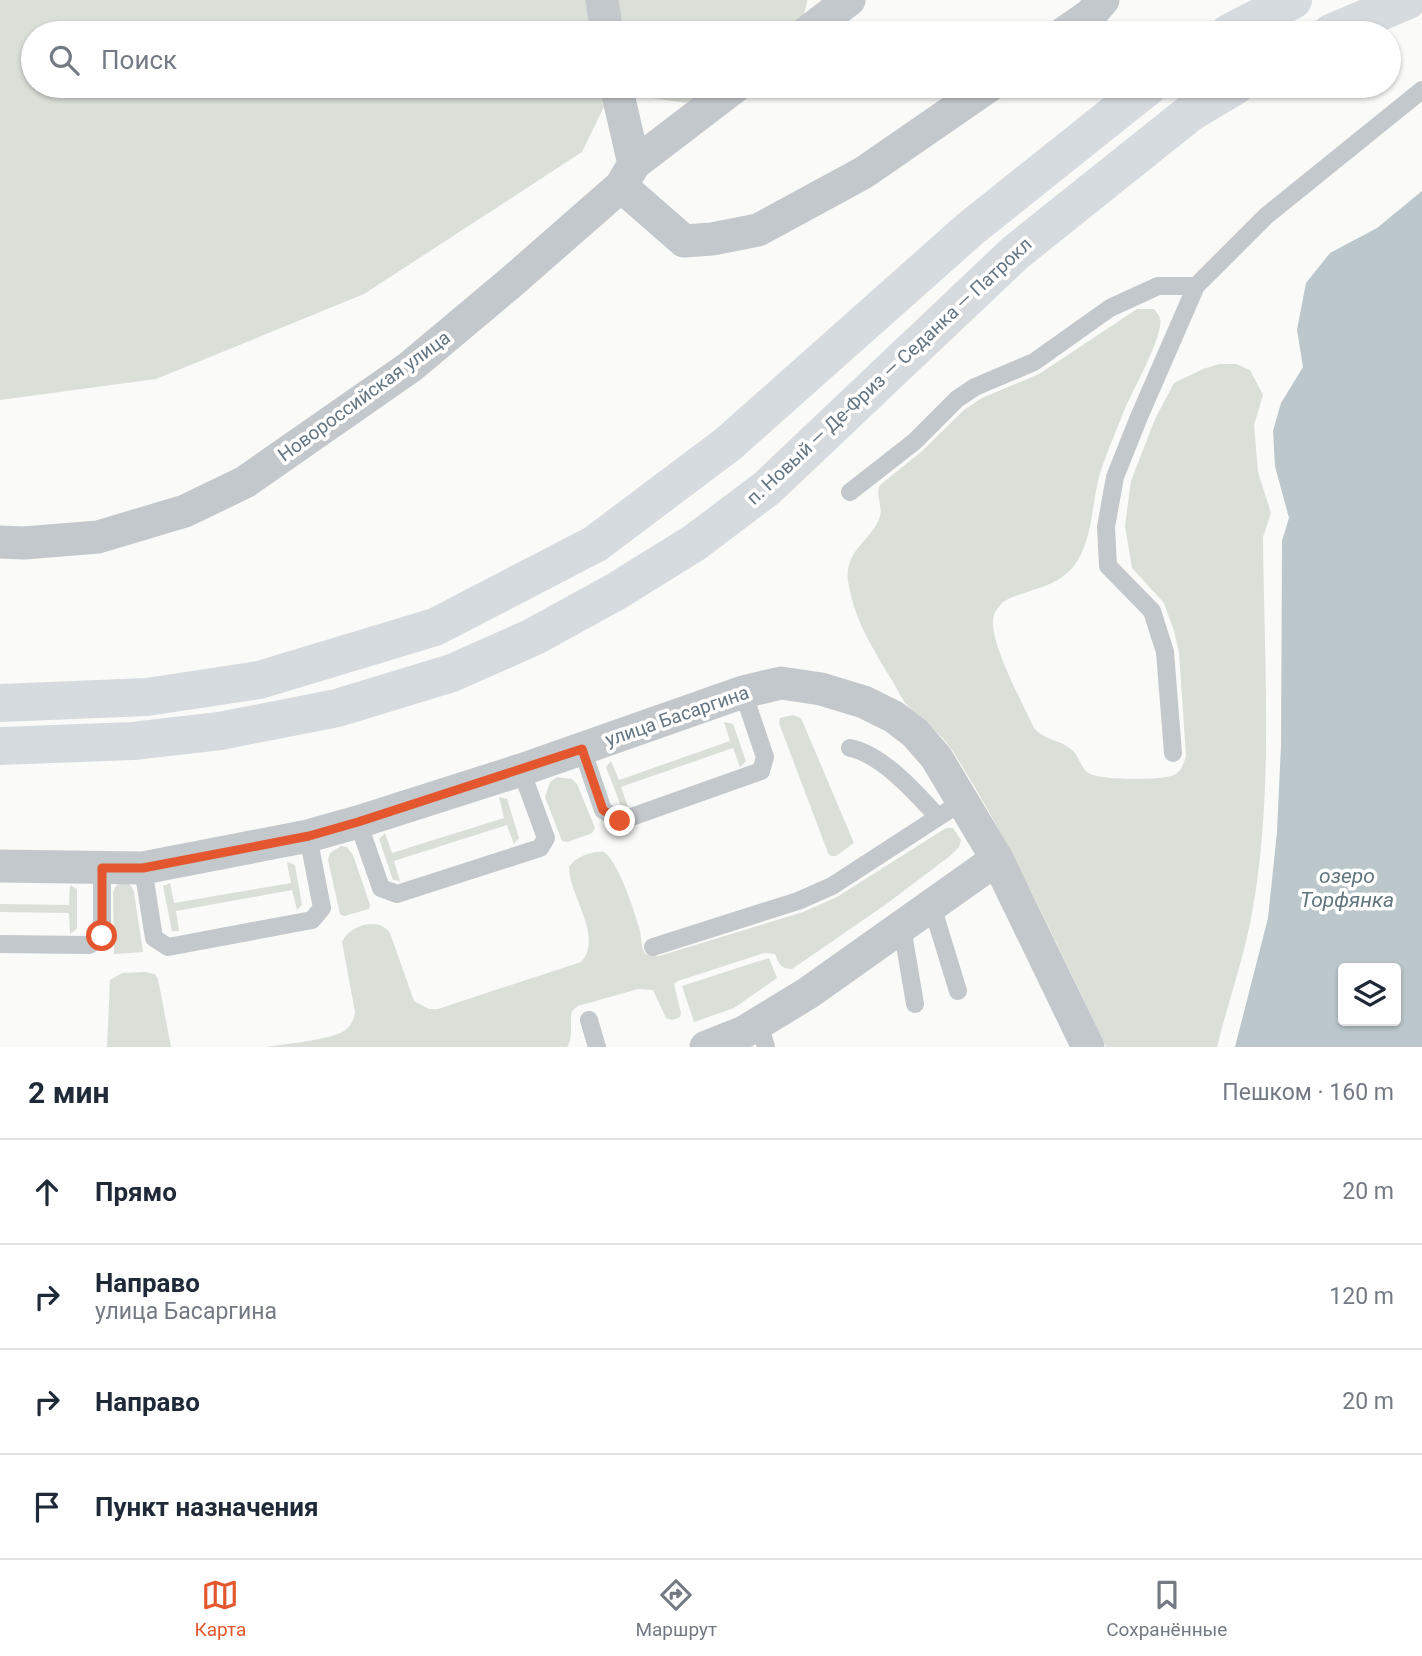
<!DOCTYPE html>
<html lang="ru">
<head>
<meta charset="utf-8">
<style>
	body { margin:0; font-family:Roboto,sans-serif; background:#f2f2f3; color:#1f2937 }
	.controls { position:absolute; right:21px; bottom:21px; display:grid; overflow:hidden; border-radius:7px; box-shadow:0 2px 5px #0004 }
	.controls button { width:63px; height:63px; display:grid; place-items:center; padding:0; border:0; border-bottom:2px solid #e0e1e3; background:#fff; color:#1f2937; font:35px sans-serif }
	.stop { position:absolute; width:21px; height:21px; margin:-16px; border:5px solid #e4572e; border-radius:50%; background:#fff }
	.stop.end { background:#e4572e; border-color:#fff; box-shadow:0 2px 7px #0008 }
	.list { margin:0; padding:0; list-style:none }
	h2 { display:flex; justify-content:space-between; align-items:center; height:91px; margin:0; padding:0 28px; font-size:30px }
	h2 small { font-size:23px; font-weight:400; color:#747a83 }
	.list li { display:grid; grid-template-columns:46px 1fr auto; gap:21px; align-items:center; box-sizing:border-box; height:105px; padding:0 28px; border-top:2px solid #e0e1e3 }
	.list b { display:block; font-size:26px; white-space:nowrap }
	.list p { margin:0; font-size:23px; white-space:nowrap; color:#747a83 }
	.list em { font-size:23px; font-style:normal; color:#747a83 }
	.icon { flex:none; width:38px; height:38px; fill:none; stroke:currentColor; stroke-width:2; stroke-linecap:round; stroke-linejoin:round }
	.map { position:relative; flex:none; width:1422px; height:1047px; overflow:hidden }
	.search { position:absolute; background:#fff; box-shadow:0 2px 5px #0004; left:21px; right:21px; top:21px; height:77px; display:flex; align-items:center; gap:18px; box-sizing:border-box; padding:0 24px; border-radius:38px; color:#747a83; font-size:26px }
	.sheet { height:511px; background:#fff }
	nav { display:flex; justify-content:space-around; align-items:center; box-sizing:border-box; height:98px; border-top:2px solid #e0e1e3; background:#fff; font-size:19px; color:#747a83 }
	nav a { display:grid; justify-items:center; gap:4px }
	nav .on { color:#e4572e }
	.map>svg:first-child { display:block }
</style>
</head>
<body>
<div class="map">
<svg width="1422" height="1047" viewBox="0 0 1422 1047">
	<rect width="100%" height="100%" fill="#fafaf8"/>
	<!-- green -->
	<path fill="#dadfd7" d="M 0,0 L 606,0 L 611,33 L 33,33 L 33,86 L 614,86 L 582,152 L 364,294 L 156,379 L 0,400 Z
		M 614,0 L 807,0 C 806,15 800,24 788,33 L 620,33 Z
		M 635,86 L 720,86 L 686,103 L 645,97 Z
		M 1137,309 L 1154,309 C 1155,310 1160,317 1160,318 C 1165,335 1129,396 1122,416 C 1115,434 1107,452 1101,470 C 1091,501 1094,541 1073,567 C 1054,590 1024,589 1003,602 C 1000,605 995,611 994,615 C 986,637 1024,706 1034,728 C 1045,741 1059,739 1071,749 C 1080,756 1080,769 1090,774 C 1102,780 1166,781 1176,774 C 1182,770 1184,762 1186,756 L 1179,652 L 1174,631 L 1164,603 L 1132,568 L 1125,526 L 1131,481 L 1155,419 L 1174,383 L 1203,369 L 1219,364 L 1236,364 L 1250,370 L 1263,395 L 1254,425 L 1258,472 L 1271,513 L 1263,537 C 1264,659 1274,793 1252,913 C 1244,958 1228,1002 1217,1047 L 1106,1047 C 1058,946 1012,844 952,750 C 940,731 921,721 907,705 C 901,698 898,690 893,682 C 873,649 854,620 848,581 C 844,549 874,539 880,516 C 883,505 875,496 880,485 L 921,452 L 964,410 L 982,398 L 1039,374 Z
		M 793,715 L 801,718 L 854,843 L 836,856 L 831,856 L 828,853 L 779,723 L 780,718 Z
		M 724,722 L 733,724 L 746,761 L 740,767 L 733,748 L 621,787 L 628,807 L 621,806 L 606,767 L 611,761 L 619,780 L 730,741 Z
		M 557,777 L 572,779 L 577,784 L 595,828 L 592,833 L 568,842 L 562,841 L 545,797 L 550,782 Z
		M 499,797 L 507,799 L 519,838 L 514,844 L 507,825 L 394,861 L 400,881 L 393,880 L 379,839 L 385,833 L 392,853 L 504,818 Z
		M 946,828 L 953,828 L 961,840 L 959,847 L 950,856 L 885,905 L 792,969 C 781,969 779,964 775,954 L 764,953 L 678,981 L 674,984 L 681,1013 L 680,1017 L 672,1020 L 666,1018 L 653,990 L 638,989 L 578,1006 L 572,1011 C 569,1023 574,1036 567,1047 L 266,1047 C 284,1044 330,1040 344,1031 C 351,1026 354,1020 355,1012 L 342,942 C 349,925 379,916 390,933 L 414,1001 L 429,1009 L 438,1009 L 581,962 C 604,937 569,896 569,867 C 575,857 593,850 604,852 C 619,863 633,908 639,927 C 642,936 640,945 645,954 L 659,956 L 803,912 L 837,897 Z
		M 341,846 L 347,847 L 353,855 L 370,905 L 369,909 L 344,916 L 340,914 L 328,860 L 330,853 Z
		M 287,862 L 295,865 L 302,905 L 297,910 L 292,890 L 176,911 L 179,931 L 172,931 L 163,886 L 170,883 L 174,903 L 291,883 Z
		M 120,882 C 128,882 131,884 134,892 L 143,952 L 114,954 L 113,893 L 115,887 Z
		M 70,885 L 77,889 L 77,929 L 70,934 L 69,913 L 0,912 L 0,904 L 69,905 Z
		M 769,958 L 777,978 L 734,1008 L 694,1022 L 682,986 Z
		M 145,972 L 155,974 L 158,979 L 171,1047 L 107,1047 L 110,980 L 122,973 Z"/>
	<!-- water -->
	<path fill="#bbc7cb" fill-rule="evenodd" d="M 1422,191 L 1422,1047 L 1235,1047 L 1268,918 L 1277,832 L 1281,745 L 1282,541 L 1289,518 L 1275,466 L 1273,431 L 1281,403 L 1303,367 L 1297,330 L 1306,283 L 1330,253 L 1377,228 ZM 1343,968 L 1396,968 L 1396,1021 L 1343,1021 Z"/>
	<g fill="none" stroke-linecap="round" stroke-linejoin="round">
		<!-- lane -->
		<path stroke="#c3c8cc" stroke-width="18" d="M 850,492 L 914,442 L 957,399 L 975,387 L 1034,362 L 1110,308 L 1158,286 L 1196,286
			M 850,748 C 882,754 917,794 938,817
			M 582,749 L 603,810 L 620,821 L 761,771 L 765,757 L 743,692
			M 1173,753 L 1165,652 L 1152,611 L 1108,566 L 1106,527 L 1115,477 L 1139,417 L 1196,286 L 1266,216 L 1422,90
			M 358,822 L 381,888 L 397,894 L 540,848 L 546,838 L 521,770
			M 143,868 L 154,938 L 168,947 L 312,920 L 322,908 L 308,836
			M 932,906 L 958,991
			M 902,927 L 915,1004
			M 0,944 L 89,945 L 102,936 L 102,868
			M 653,947 L 798,901 L 832,886 L 963,801
			M 589,1020 L 597,1047
			M 759,1023 L 766,1047"/>
		<!-- street -->
		<path stroke="#c3c8cc" stroke-width="33" d="M 602,0 L 607,33
			M 806,33 L 849,0
			M 1064,33 L 1090,15 L 1103,0
			M 616,86 L 634,164
			M 621,186 L 684,241 L 712,239 L 758,230 L 863,173 L 989,86
			M 0,542 L 24,543 L 98,537 L 185,511 L 245,482 L 410,367 L 509,284 L 621,186 L 634,164 L 736,86
			M 0,866 L 143,868 L 308,836 L 358,822 L 521,770 L 743,692 L 781,683 L 821,689 L 864,702 L 894,717 L 915,733 L 936,757 L 997,859 L 1088,1047
			M 706,1047 L 744,1032 L 808,993 L 997,859"/>
		<!-- highway -->
		<path stroke="#d6dbdf" stroke-width="38" d="M 1229,33 L 1293,0
			M 1331,33 L 1408,0
			M 0,703 L 147,697 L 259,680 L 435,627 L 595,544 L 728,444 L 970,229 L 1149,86
			M 0,746 L 133,741 L 220,731 L 337,708 L 452,673 L 533,637 L 615,592 L 694,543 L 767,488 L 1015,253 L 1190,113 L 1235,86"/>
	</g>
	<g fill="none" stroke-linecap="round" stroke-linejoin="round">
		<!-- route -->
		<path stroke="#e4572e" stroke-width="9" d="M 102,936 L 102,868 L 143,868 L 309,836 L 358,822 L 582,749 L 603,810 L 620,821"/>
	</g>
	<g text-anchor="middle" dominant-baseline="central" stroke-width="7" stroke-linejoin="round" paint-order="stroke">
		<!-- street labels -->
		<g font-size="19" fill="#657683" stroke="#fff">
			<text transform="translate(889 371) rotate(-43)">п. Новый — Де-Фриз — Седанка — Патрокл</text>
			<text transform="translate(364 396) rotate(-36)">Новороссийская улица</text>
			<text transform="translate(677 716) rotate(-19)">улица Басаргина</text>
		</g>
		<!-- water labels -->
		<g font-size="21" font-style="italic" fill="#60757c" stroke="#fff">
			<text x="1347" y="876">озеро<tspan x="1347" dy="24">Торфянка</tspan></text>
		</g>
	</g>
</svg>
<div class="controls">
<button><svg class="icon" aria-label="layers" viewBox="0 0 24 24"><path d="M12 4l9 5-9 5-9-5zM3 14l9 5 9-5"/></svg></button>
</div>
<div class="stop" style="left:102px;top:936px"></div>
<div class="stop end" style="left:620px;top:821px"></div>
<div class="search"><svg class="icon" aria-label="search" viewBox="0 0 24 24"><circle cx="10" cy="10" r="6"/><path d="M15 15l6 6"/></svg>Поиск</div>
</div>
<section class="sheet">
<h2>2 мин<small>Пешком · 160 m</small></h2>
<ul class="list">
<li><svg class="icon" aria-label="ahead" viewBox="0 0 24 24"><path d="M12 20V5M6 11l6-6 6 6"/></svg><div><b>Прямо</b></div><em>20 m</em></li>
<li><svg class="icon" aria-label="right" viewBox="0 0 24 24"><path d="M7 20v-9h11M14 6l5 5-5 5"/></svg><div><b>Направо</b><p>улица Басаргина</p></div><em>120 m</em></li>
<li><svg class="icon" aria-label="right" viewBox="0 0 24 24"><path d="M7 20v-9h11M14 6l5 5-5 5"/></svg><div><b>Направо</b></div><em>20 m</em></li>
<li><svg class="icon" aria-label="arrive" viewBox="0 0 24 24"><path d="M6 21V4h12l-3 4 3 4H6"/></svg><div><b>Пункт назначения</b></div></li>
</ul>
</section>
<nav>
<a class="on"><svg class="icon" aria-label="map" viewBox="0 0 24 24"><path d="M3 6l6-2 6 2 6-2v14l-6 2-6-2-6 2zM9 4v14M15 6v14"/></svg>Карта</a>
<a><svg class="icon" aria-label="directions" viewBox="0 0 24 24"><path d="M12 3l9 9-9 9-9-9zM9 14v-3h6M13 9l2 2-2 2"/></svg>Маршрут</a>
<a><svg class="icon" aria-label="saved" viewBox="0 0 24 24"><path d="M7 4h10v16l-5-4-5 4z"/></svg>Сохранённые</a>
</nav>
</body>
</html>
